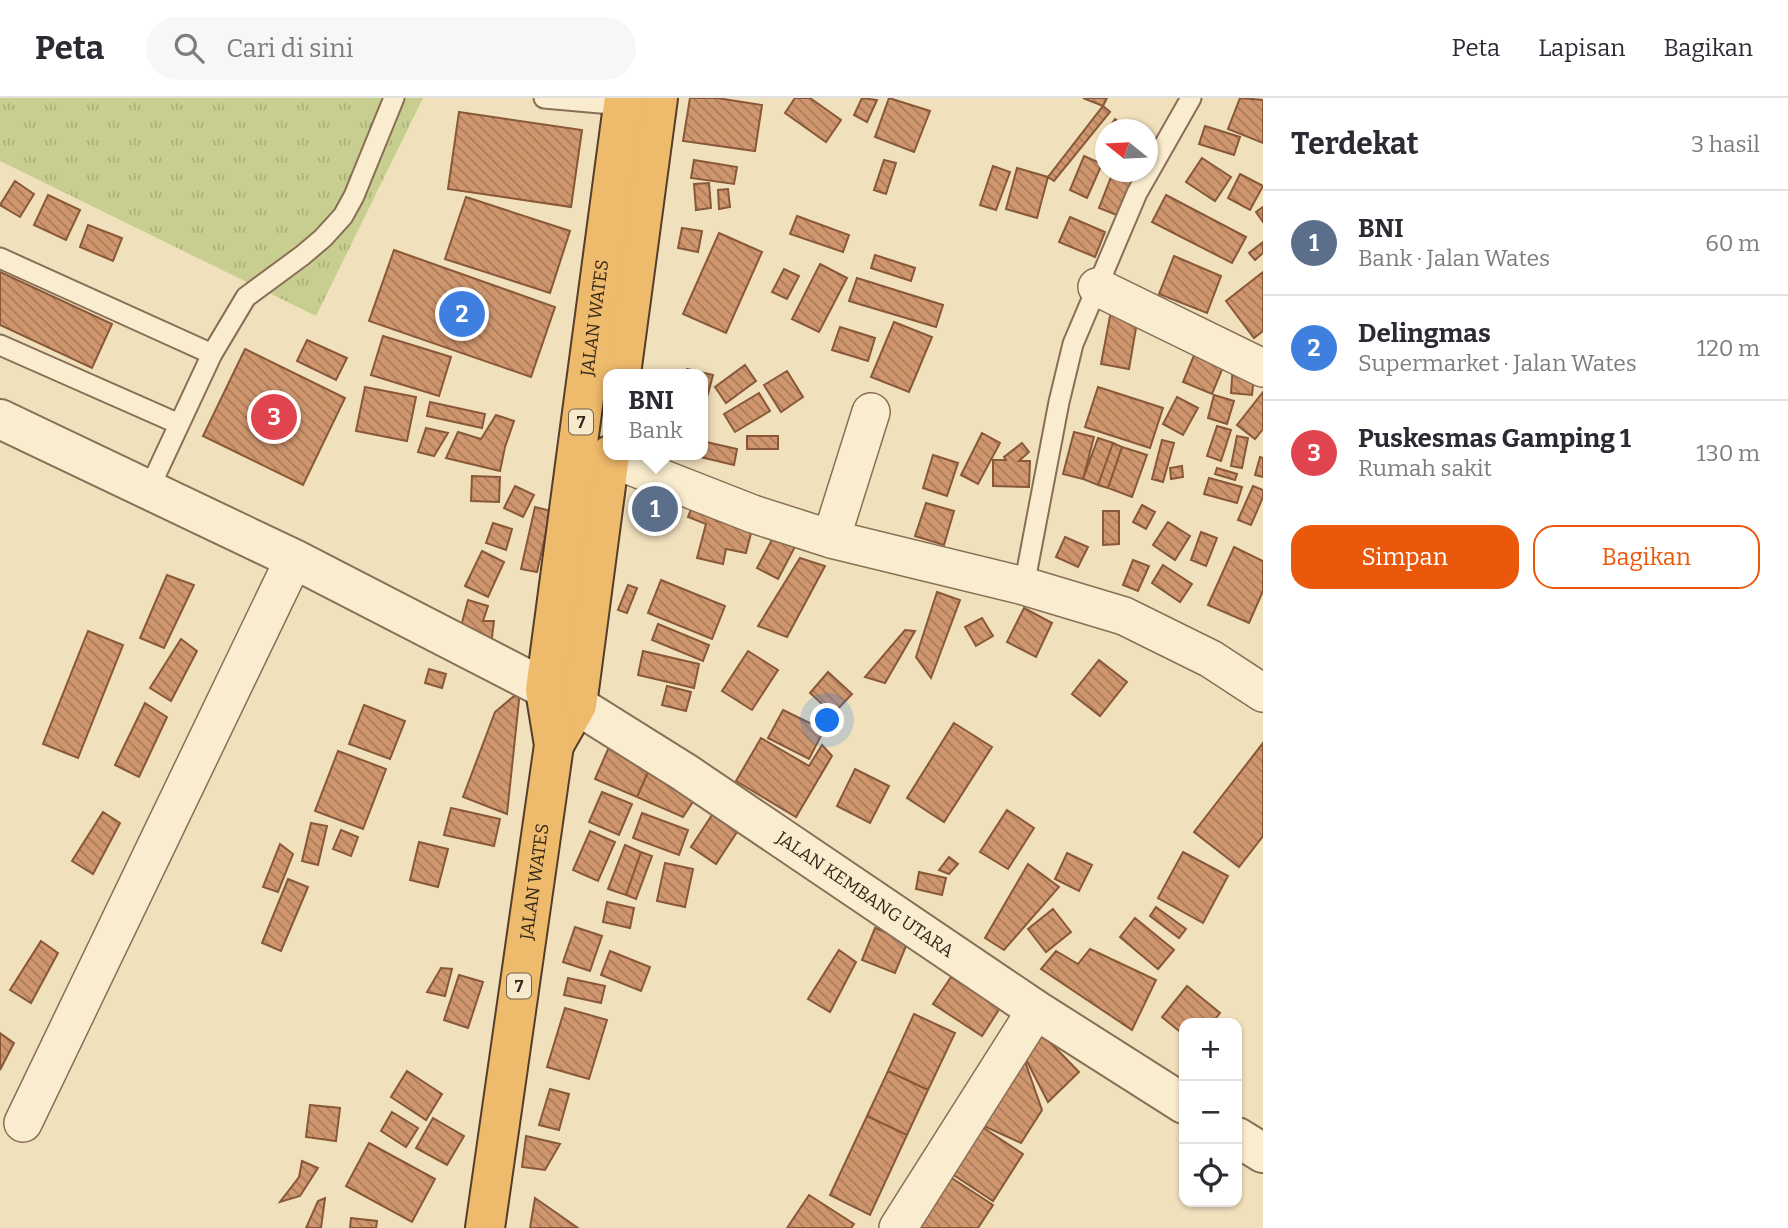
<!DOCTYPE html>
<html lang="id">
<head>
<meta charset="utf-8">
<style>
	body { margin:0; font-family:Bitter,serif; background:#f7f7f7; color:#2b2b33 }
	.controls { position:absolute; right:21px; bottom:21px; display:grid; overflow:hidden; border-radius:14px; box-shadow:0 2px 5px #0004 }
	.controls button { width:63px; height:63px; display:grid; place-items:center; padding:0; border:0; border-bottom:2px solid #e1e1e2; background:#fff; color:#2b2b33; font:35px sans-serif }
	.compass { position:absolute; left:1095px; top:21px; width:63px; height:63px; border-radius:50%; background:#fff; box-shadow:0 2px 5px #0004; rotate:288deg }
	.you { position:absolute; left:828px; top:623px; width:24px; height:24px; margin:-18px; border:5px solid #fff; border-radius:50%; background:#1a73e8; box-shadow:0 0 0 10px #1a73e833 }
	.badge { display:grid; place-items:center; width:46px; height:46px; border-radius:50%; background:#ea580c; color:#fff; font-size:23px; font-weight:700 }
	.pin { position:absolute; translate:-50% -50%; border:4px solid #fff; box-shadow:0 2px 7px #0006 }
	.popup { position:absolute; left:603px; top:271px; width:105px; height:91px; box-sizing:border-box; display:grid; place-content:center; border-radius:14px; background:#fff; filter:drop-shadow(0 2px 5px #0005); font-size:23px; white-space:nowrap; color:#7c7c81 }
	.popup b { font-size:26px; color:#2b2b33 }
	.popup::after { content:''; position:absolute; left:50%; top:100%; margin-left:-14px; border:14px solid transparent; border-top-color:#fff }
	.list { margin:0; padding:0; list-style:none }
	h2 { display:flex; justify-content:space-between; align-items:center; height:91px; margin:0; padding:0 28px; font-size:30px }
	h2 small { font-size:23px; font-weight:400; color:#7c7c81 }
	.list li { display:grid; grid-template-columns:46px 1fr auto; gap:21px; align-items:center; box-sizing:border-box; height:105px; padding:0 28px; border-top:2px solid #e1e1e2 }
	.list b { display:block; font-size:26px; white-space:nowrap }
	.list p { margin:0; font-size:23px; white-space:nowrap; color:#7c7c81 }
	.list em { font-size:23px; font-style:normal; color:#7c7c81 }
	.actions { display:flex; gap:14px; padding:21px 28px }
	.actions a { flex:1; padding:16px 0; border:2px solid #ea580c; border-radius:21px; text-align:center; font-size:24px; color:#ea580c }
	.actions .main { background:#ea580c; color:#fff }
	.icon { flex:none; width:38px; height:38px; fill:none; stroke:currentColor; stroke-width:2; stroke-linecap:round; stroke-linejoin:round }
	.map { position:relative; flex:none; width:1263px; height:1130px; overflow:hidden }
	header { display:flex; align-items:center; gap:42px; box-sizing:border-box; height:98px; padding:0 35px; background:#fff; border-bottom:2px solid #e1e1e2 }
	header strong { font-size:33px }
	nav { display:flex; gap:38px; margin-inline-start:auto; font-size:24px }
	.search { width:490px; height:63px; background:#f7f7f7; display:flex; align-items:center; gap:18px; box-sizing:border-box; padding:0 24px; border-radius:38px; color:#7c7c81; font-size:26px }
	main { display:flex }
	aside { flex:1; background:#fff }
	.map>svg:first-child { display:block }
</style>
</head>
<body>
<header>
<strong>Peta</strong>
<div class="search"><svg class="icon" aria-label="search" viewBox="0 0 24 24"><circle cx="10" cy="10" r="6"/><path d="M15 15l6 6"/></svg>Cari di sini</div>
<nav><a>Peta</a><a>Lapisan</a><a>Bagikan</a></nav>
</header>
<main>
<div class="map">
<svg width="1263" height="1130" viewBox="0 0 1263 1130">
	<defs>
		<pattern id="grass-tufts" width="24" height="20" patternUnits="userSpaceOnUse" patternTransform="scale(1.75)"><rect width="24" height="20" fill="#c7ce90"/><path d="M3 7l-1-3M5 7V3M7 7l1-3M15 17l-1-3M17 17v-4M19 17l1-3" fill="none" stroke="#acb17c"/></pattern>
		<pattern id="building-back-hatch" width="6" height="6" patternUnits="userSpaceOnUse" patternTransform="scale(1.75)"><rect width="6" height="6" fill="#d0976f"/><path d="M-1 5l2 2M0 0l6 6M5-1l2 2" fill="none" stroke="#aa7b5a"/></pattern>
	</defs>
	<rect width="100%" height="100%" fill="#f0e0bc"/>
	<!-- grass -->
	<path fill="url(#grass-tufts)" d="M 0,0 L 423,0 L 316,218 L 0,63 Z"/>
	<!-- building -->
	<path fill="url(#building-back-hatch)" stroke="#885839" stroke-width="2" d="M 690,0 L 717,0 L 762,7 L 755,53 L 683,43 Z
		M 795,0 L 810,0 L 841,22 L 826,44 L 785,15 Z
		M 862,0 L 877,2 L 867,24 L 854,17 Z
		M 889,0 L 930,13 L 914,54 L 875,39 Z
		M 1083,0 L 1107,0 L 1103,8 Z
		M 1240,0 L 1263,2 L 1263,45 L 1228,31 Z
		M 1103,8 L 1110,14 L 1054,83 L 1048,79 Z
		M 459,14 L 582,32 L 571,109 L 448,91 Z
		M 1115,21 L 1130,32 L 1108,32 Z
		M 1205,28 L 1240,39 L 1234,57 L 1199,46 Z
		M 1084,58 L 1102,66 L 1087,100 L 1070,92 Z
		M 1202,60 L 1231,79 L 1215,103 L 1186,84 Z
		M 694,62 L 737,69 L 734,86 L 691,80 Z
		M 884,62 L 896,65 L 886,96 L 874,92 Z
		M 993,68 L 1010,74 L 996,112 L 980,107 Z
		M 1017,70 L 1048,79 L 1037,120 L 1006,111 Z
		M 1113,74 L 1126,74 L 1135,77 L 1119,118 L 1099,110 Z
		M 1240,76 L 1263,88 L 1250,112 L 1228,100 Z
		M 15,83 L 34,96 L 20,119 L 0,107 Z
		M 709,85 L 711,110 L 696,112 L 694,86 Z
		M 728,91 L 730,109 L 719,111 L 718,92 Z
		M 48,97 L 80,112 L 66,142 L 34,127 Z
		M 1166,97 L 1246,139 L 1232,165 L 1152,124 Z
		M 466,99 L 570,133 L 550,195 L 445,161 Z
		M 1263,109 L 1263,124 L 1256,114 Z
		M 797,118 L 849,137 L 843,154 L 790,136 Z
		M 1070,119 L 1105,134 L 1095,159 L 1059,144 Z
		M 88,127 L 122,140 L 113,163 L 80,149 Z
		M 682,130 L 702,133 L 698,154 L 678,150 Z
		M 719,135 L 762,154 L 726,235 L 683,216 Z
		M 1263,144 L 1263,155 L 1255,162 L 1249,155 Z
		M 394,152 L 555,209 L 531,279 L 369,223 Z
		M 875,157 L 915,170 L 911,183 L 871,170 Z
		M 1174,158 L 1221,178 L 1207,215 L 1159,196 Z
		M 820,166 L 847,180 L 819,234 L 792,221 Z
		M 784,171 L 799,178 L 787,201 L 772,194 Z
		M 0,174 L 112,226 L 92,270 L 0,227 Z
		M 1263,174 L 1263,233 L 1254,240 L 1226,203 Z
		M 857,180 L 943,207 L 936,229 L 849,203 Z
		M 1111,213 L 1138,218 L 1129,271 L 1101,266 Z
		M 894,224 L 932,239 L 909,294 L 871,279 Z
		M 840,229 L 875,240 L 868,263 L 832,252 Z
		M 383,238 L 451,259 L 439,298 L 371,277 Z
		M 307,242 L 347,260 L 336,282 L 297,263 Z
		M 1197,250 L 1226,262 L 1212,296 L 1183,284 Z
		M 245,251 L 345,300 L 303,387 L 203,338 Z
		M 1233,266 L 1255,268 L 1252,297 L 1231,295 Z
		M 745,267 L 756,283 L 726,305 L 715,289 Z
		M 687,271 L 713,277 L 702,318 L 702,276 L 686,276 Z
		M 787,273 L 803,299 L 781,314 L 764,287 Z
		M 365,289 L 416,299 L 407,343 L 356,333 Z
		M 1098,289 L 1163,310 L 1150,350 L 1085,329 Z
		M 1263,294 L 1263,331 L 1255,341 L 1237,327 Z
		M 759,295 L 770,313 L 735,334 L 724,316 Z
		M 1214,297 L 1234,303 L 1227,326 L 1208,320 Z
		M 1177,299 L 1198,310 L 1183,337 L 1163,326 Z
		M 430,304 L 485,316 L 482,330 L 427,318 Z
		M 496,317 L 514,323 L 505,349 L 500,373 L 446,360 L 458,334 L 481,341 Z
		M 1217,328 L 1231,332 L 1221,363 L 1207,358 Z
		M 426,330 L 448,335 L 434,358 L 418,354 Z
		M 1074,334 L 1094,339 L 1083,381 L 1063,376 Z
		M 982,335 L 1000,345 L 978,386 L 961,377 Z
		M 747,338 L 778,338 L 778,351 L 747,351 Z
		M 1237,338 L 1248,340 L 1242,370 L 1231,368 Z
		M 1098,340 L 1113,345 L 1098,387 L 1083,381 Z
		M 1162,342 L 1174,345 L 1163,384 L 1152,381 Z
		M 702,343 L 737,351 L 734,367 L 692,357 L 702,357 Z
		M 1022,345 L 1029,354 L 1019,363 L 1030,363 L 1029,389 L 993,388 L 993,362 L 1006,362 L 1004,359 Z
		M 1113,345 L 1122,349 L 1108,390 L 1098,387 Z
		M 1122,349 L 1147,357 L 1132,399 L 1108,390 Z
		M 933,357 L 958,365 L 947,398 L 923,390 Z
		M 1260,359 L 1263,360 L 1263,379 L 1255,377 Z
		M 1182,368 L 1183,379 L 1171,381 L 1170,370 Z
		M 1217,370 L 1237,376 L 1235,382 L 1215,376 Z
		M 472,378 L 500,379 L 499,404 L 471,403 Z
		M 1209,380 L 1242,389 L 1237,405 L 1204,396 Z
		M 515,388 L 534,397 L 523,419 L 504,410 Z
		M 1253,388 L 1263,392 L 1263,399 L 1251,427 L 1238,422 Z
		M 695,401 L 727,417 L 717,423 L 753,427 L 746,455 L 726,451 L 723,466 L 697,460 L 706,426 L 688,419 Z
		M 926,405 L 954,413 L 944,447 L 915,438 Z
		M 1142,407 L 1155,414 L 1146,431 L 1133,424 Z
		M 535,409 L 551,413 L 537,474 L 521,471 Z
		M 1103,413 L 1119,413 L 1119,446 L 1103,447 Z
		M 1168,424 L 1190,438 L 1175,462 L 1153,447 Z
		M 493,425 L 512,431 L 506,452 L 486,445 Z
		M 776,434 L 797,445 L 778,481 L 757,470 Z
		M 1201,434 L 1217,440 L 1206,468 L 1191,462 Z
		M 1065,439 L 1088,449 L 1078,469 L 1056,459 Z
		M 1234,449 L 1263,463 L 1263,493 L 1249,525 L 1208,507 Z
		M 482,453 L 504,464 L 488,499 L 465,488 Z
		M 800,460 L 825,468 L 787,539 L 758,528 Z
		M 1133,462 L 1149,468 L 1138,493 L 1123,487 Z
		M 1163,467 L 1192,486 L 1180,504 L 1152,485 Z
		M 167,477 L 194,487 L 164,550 L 140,540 Z
		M 661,482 L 725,508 L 712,541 L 648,515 Z
		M 628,487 L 637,490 L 627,515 L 618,512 Z
		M 937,494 L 960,502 L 931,580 L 916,559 Z
		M 468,502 L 488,508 L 483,523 L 494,523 L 491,547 L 460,532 Z
		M 1024,510 L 1052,525 L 1036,559 L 1007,544 Z
		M 982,520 L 993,538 L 976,548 L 965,529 Z
		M 658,526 L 709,547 L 703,563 L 652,542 Z
		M 905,532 L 915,533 L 885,585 L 865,579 Z
		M 88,533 L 123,547 L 78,660 L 43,646 Z
		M 181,541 L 197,553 L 171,603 L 150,590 Z
		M 643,553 L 699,566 L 694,590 L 638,577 Z
		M 748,553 L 778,572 L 752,612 L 722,593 Z
		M 1099,562 L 1127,584 L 1100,618 L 1072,596 Z
		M 429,571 L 446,576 L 442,590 L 425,585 Z
		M 828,574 L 852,596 L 833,616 L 810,595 Z
		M 667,588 L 691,594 L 686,613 L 662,607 Z
		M 520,593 L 507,716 L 463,699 L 495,614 Z
		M 145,605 L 167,619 L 139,679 L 115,667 Z
		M 364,607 L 405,623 L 390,661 L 349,646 Z
		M 783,612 L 824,632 L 809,661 L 768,640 Z
		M 954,625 L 992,649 L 944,724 L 907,700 Z
		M 761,640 L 809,668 L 822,647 L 832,658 L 796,719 L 736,683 Z
		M 1263,645 L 1263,738 L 1239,769 L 1194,734 Z
		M 609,649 L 651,667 L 637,699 L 595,681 Z
		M 338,653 L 386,671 L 363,731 L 315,713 Z
		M 651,667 L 696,699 L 683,719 L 637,699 Z
		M 855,671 L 889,688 L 870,725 L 837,708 Z
		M 602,694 L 632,706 L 619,737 L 589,724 Z
		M 451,710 L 500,721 L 494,748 L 444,737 Z
		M 1007,712 L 1034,730 L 1008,771 L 980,754 Z
		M 103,714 L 120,725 L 93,776 L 72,763 Z
		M 714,714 L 739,731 L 716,766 L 691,749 Z
		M 642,715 L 688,732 L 679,757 L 633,740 Z
		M 311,725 L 327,728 L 318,767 L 302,763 Z
		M 341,732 L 358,739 L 351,758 L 333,751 Z
		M 590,733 L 615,744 L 598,783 L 573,772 Z
		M 419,744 L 448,751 L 438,789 L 410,782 Z
		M 280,746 L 293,756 L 278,794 L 263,789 Z
		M 625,747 L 641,754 L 626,797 L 608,791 Z
		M 641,754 L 652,758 L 636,801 L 626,797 Z
		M 1183,754 L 1228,778 L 1203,825 L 1158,800 Z
		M 1067,755 L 1092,767 L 1079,793 L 1055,781 Z
		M 949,759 L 958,766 L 949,776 L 939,772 Z
		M 665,765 L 693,771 L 685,809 L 657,803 Z
		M 1028,766 L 1059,789 L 1004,852 L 985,840 Z
		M 919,774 L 946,780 L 942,797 L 916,791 Z
		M 288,781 L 308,789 L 281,853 L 262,845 Z
		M 607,804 L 634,810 L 630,830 L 603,824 Z
		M 1156,809 L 1186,831 L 1179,840 L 1150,818 Z
		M 1053,811 L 1071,834 L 1046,854 L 1028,831 Z
		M 1135,820 L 1174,852 L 1158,871 L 1120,839 Z
		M 575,829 L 602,838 L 590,873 L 563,864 Z
		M 875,830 L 908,843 L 895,875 L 862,862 Z
		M 41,843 L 58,855 L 31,905 L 10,892 Z
		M 1090,851 L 1156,882 L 1132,932 L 1041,871 L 1056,853 L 1078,866 Z
		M 839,852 L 856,864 L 830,914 L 808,901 Z
		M 610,853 L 650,869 L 641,893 L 601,877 Z
		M 441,870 L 452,871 L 445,898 L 427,894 Z
		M 459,877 L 483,884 L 468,930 L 444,922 Z
		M 951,879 L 1000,910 L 982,938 L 933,906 Z
		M 568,880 L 605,888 L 601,905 L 564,897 Z
		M 1187,888 L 1220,915 L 1212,925 L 1184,925 L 1184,937 L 1162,919 Z
		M 565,910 L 607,922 L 589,981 L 547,969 Z
		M 914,916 L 955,935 L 928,992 L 888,973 Z
		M 0,935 L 14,945 L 0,972 Z
		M 1043,937 L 1079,974 L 1048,1004 L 1021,952 Z
		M 1021,952 L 1042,1012 L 1021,1045 L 973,1023 Z
		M 407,973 L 442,996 L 426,1022 L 391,999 Z
		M 888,973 L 928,992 L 907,1037 L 867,1018 Z
		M 550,991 L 569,996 L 559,1032 L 539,1027 Z
		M 310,1007 L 340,1010 L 336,1043 L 306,1039 Z
		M 392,1014 L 418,1030 L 406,1049 L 381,1033 Z
		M 867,1018 L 907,1037 L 870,1117 L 830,1097 Z
		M 433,1020 L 464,1038 L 447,1067 L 416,1050 Z
		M 973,1023 L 1023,1056 L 993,1103 L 943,1070 Z
		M 526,1038 L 560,1046 L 545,1072 L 522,1069 Z
		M 369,1045 L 435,1081 L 412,1124 L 346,1088 Z
		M 302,1063 L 318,1070 L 300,1098 L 280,1104 L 299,1079 Z
		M 941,1073 L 993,1107 L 978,1130 L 904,1130 Z
		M 809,1097 L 854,1126 L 851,1130 L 787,1130 Z
		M 325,1100 L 321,1130 L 306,1130 L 318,1103 Z
		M 535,1100 L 578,1130 L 530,1130 Z
		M 351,1120 L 377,1123 L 376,1130 L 350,1130 Z"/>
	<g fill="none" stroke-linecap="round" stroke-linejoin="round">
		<!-- service casing -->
		<g stroke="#886f55" stroke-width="23">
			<path id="service" d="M 544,0 L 623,7
				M 0,160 L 212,256 L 149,391
				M 0,247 L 179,326
				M 212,256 L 246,199 L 303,157 L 323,140 L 343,118 L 354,98 L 394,0
				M 1024,488 L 1059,304 L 1073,246 L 1137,95 L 1191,0"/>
		</g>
		<!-- minor casing -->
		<g stroke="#886f55" stroke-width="40">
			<path id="minor" d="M 1097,189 L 1263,270
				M 610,360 L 753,416 L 831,441 L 1024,488 L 1124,518 L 1211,561 L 1263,595
				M 831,441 L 871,314
				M 23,1025 L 294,461
				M 898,1130 L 1036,912"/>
		</g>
		<!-- tertiary casing -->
		<g stroke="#886f55" stroke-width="42">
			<g id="tertiary">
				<path id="s1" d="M 0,321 L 294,461 L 577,607 L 684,674 L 1036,912 L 1184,1006"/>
				<path d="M 1237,1039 L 1263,1055"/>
			</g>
		</g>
		<!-- trunk casing -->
		<g stroke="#553d2a" stroke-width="42">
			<g id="trunk">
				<path d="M 621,276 L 658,0"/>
				<path d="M 554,647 L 577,607 L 610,357"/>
				<path id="s2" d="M 485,1130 L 554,647 L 545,592 L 624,0"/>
			</g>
		</g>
		<!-- service -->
		<use href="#service" stroke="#faedcf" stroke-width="19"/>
		<!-- minor -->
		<use href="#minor" stroke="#faedcf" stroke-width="37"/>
		<!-- tertiary -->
		<use href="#tertiary" stroke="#faedcf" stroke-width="38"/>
		<!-- trunk -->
		<use href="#trunk" stroke="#eeba6b" stroke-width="38"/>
	</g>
	<g text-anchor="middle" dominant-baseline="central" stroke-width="6" stroke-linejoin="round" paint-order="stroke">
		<!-- shield labels -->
		<g fill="#f7eacc" stroke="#70624f" stroke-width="2">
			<rect x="569" y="311.5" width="24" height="25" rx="5"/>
			<rect x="507" y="875.5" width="24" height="25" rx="5"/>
		</g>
		<g font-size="16" font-weight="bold" fill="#36281a">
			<text x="581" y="324">7</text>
			<text x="519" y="888">7</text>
		</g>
		<!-- street labels -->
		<g font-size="18" fill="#36281a" stroke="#f7eacc">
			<text stroke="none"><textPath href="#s2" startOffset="919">JALAN WATES</textPath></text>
			<text stroke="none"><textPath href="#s2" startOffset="350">JALAN WATES</textPath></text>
			<text stroke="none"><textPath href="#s1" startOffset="989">JALAN KEMBANG UTARA</textPath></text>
		</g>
	</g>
</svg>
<div class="controls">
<button>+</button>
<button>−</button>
<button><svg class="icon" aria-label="locate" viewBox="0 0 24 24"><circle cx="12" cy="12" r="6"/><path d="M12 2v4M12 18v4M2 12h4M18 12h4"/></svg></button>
</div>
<svg class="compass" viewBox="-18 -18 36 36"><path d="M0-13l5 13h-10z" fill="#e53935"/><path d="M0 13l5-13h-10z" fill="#7c7c81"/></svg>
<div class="you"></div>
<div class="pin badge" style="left:655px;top:411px;background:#5c6f8a">1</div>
<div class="popup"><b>BNI</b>Bank</div>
<div class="pin badge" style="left:462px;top:216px;background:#3f7fe0">2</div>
<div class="pin badge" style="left:274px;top:319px;background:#e0444e">3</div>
</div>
<aside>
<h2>Terdekat<small>3 hasil</small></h2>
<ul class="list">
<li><span class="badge" style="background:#5c6f8a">1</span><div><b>BNI</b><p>Bank · Jalan Wates</p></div><em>60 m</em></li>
<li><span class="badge" style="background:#3f7fe0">2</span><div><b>Delingmas</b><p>Supermarket · Jalan Wates</p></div><em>120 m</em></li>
<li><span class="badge" style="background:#e0444e">3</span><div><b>Puskesmas Gamping 1</b><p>Rumah sakit</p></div><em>130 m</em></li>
</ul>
<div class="actions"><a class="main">Simpan</a><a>Bagikan</a></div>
</aside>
</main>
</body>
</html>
